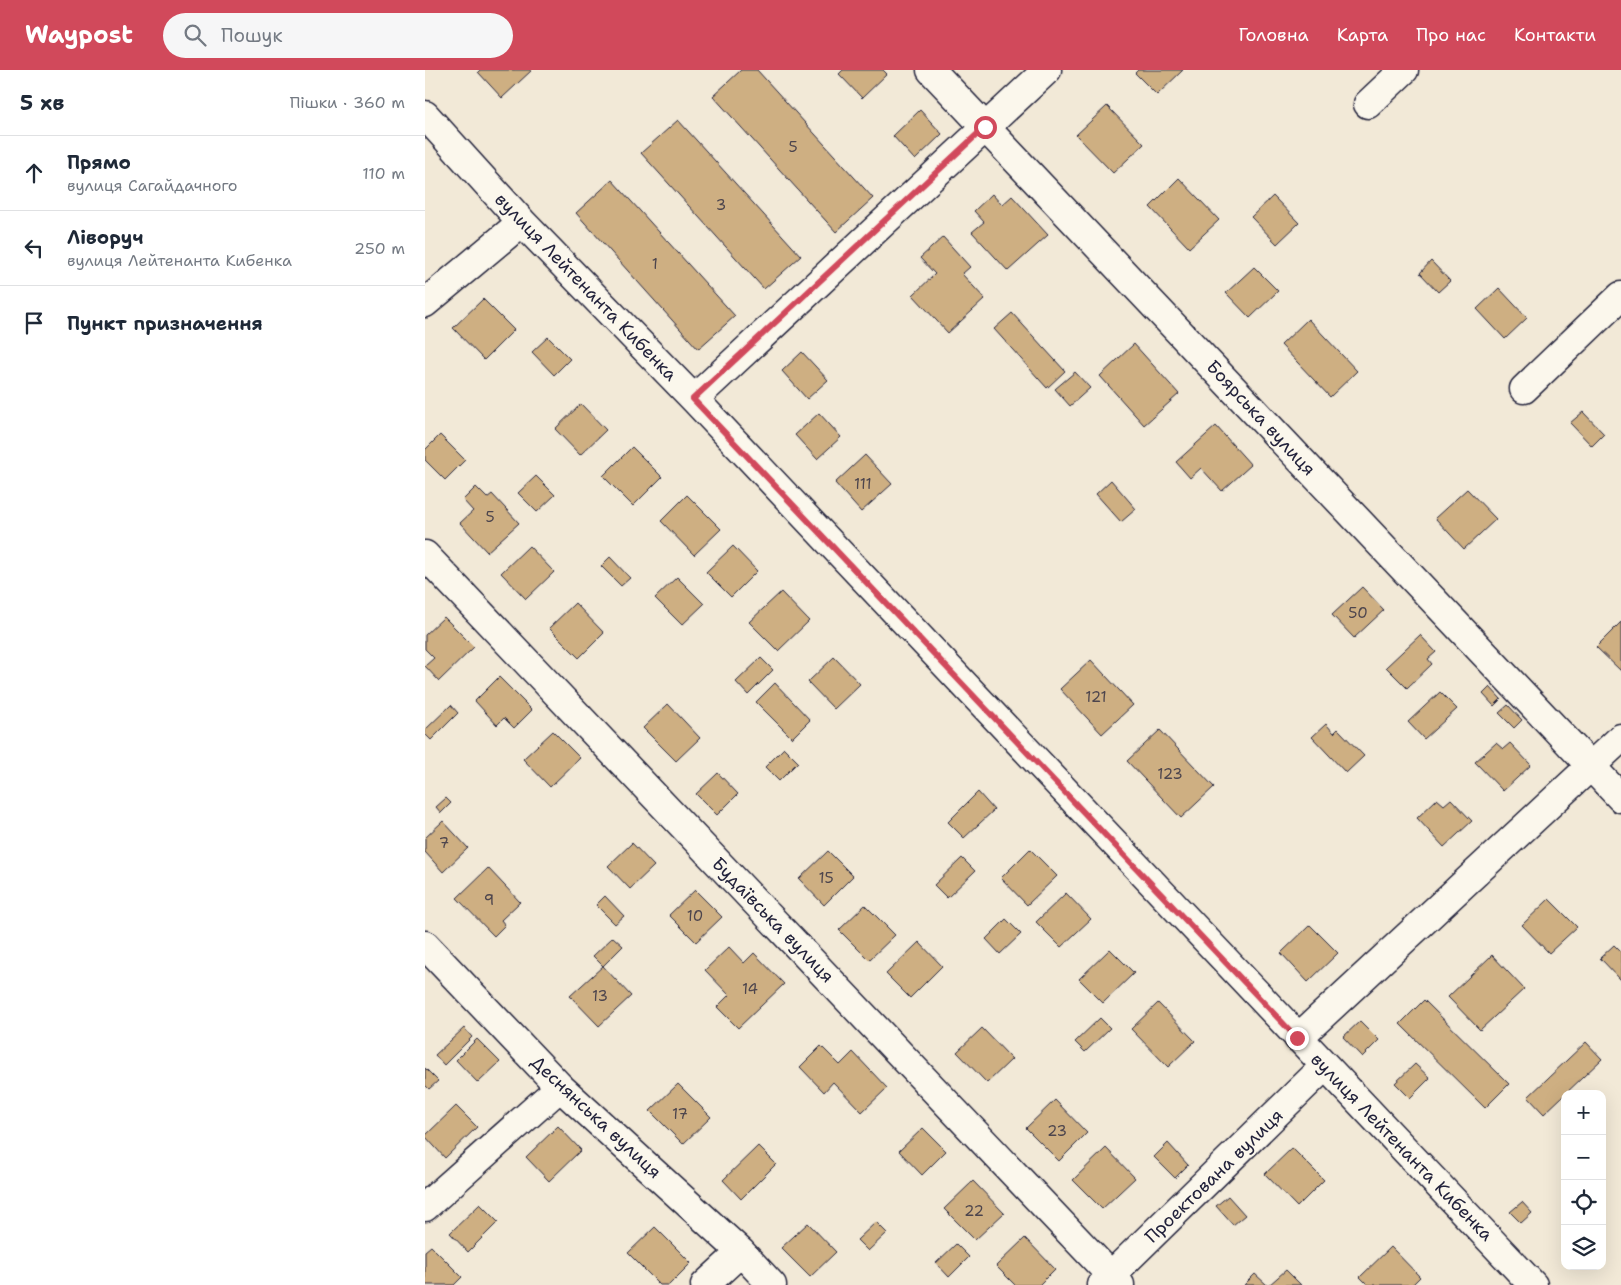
<!DOCTYPE html>
<html lang="uk">
<head>
<meta charset="utf-8">
<style>
	body { margin:0; font-family:"Shantell Sans",sans-serif; background:#f6f6f7; color:#1f2937 }
	.controls { position:absolute; right:15px; bottom:15px; display:grid; overflow:hidden; border-radius:10px; box-shadow:0 5px 20px #0002 }
	.controls button { width:45px; height:45px; display:grid; place-items:center; padding:0; border:0; border-bottom:1px solid #e0e1e3; background:#fff; color:#1f2937; font:25px sans-serif }
	.stop { position:absolute; width:15px; height:15px; margin:-11px; border:4px solid #d1495b; border-radius:50%; background:#fff }
	.stop.end { background:#d1495b; border-color:#fff; box-shadow:0 1px 5px #0008 }
	.list { margin:0; padding:0; list-style:none }
	h2 { display:flex; justify-content:space-between; align-items:center; height:65px; margin:0; padding:0 20px; font-size:21px }
	h2 small { font-size:16px; font-weight:400; color:#747a83 }
	.list li { display:grid; grid-template-columns:32px 1fr auto; gap:15px; align-items:center; box-sizing:border-box; height:75px; padding:0 20px; border-top:1px solid #e0e1e3 }
	.list b { display:block; font-size:19px; white-space:nowrap }
	.list p { margin:0; font-size:16px; white-space:nowrap; color:#747a83 }
	.list em { font-size:16px; font-style:normal; color:#747a83 }
	.icon { flex:none; width:28px; height:28px; fill:none; stroke:currentColor; stroke-width:2; stroke-linecap:round; stroke-linejoin:round }
	.map { position:relative; flex:none; width:1196px; height:1215px; overflow:hidden }
	header { display:flex; align-items:center; gap:30px; box-sizing:border-box; height:70px; padding:0 25px; background:#d1495b; color:#fff }
	header strong { font-size:24px }
	nav { display:flex; gap:28px; margin-inline-start:auto; font-size:18px }
	.search { width:350px; height:45px; background:#f6f6f7; display:flex; align-items:center; gap:12px; box-sizing:border-box; padding:0 18px; border-radius:28px; color:#747a83; font-size:19px }
	main { display:flex }
	aside { flex:1; background:#fff }
	.map>svg:first-child { display:block }
</style>
</head>
<body>
<header>
<strong>Waypost</strong>
<div class="search"><svg class="icon" aria-label="search" viewBox="0 0 24 24"><circle cx="10" cy="10" r="6"/><path d="M15 15l6 6"/></svg>Пошук</div>
<nav><a>Головна</a><a>Карта</a><a>Про нас</a><a>Контакти</a></nav>
</header>
<main>
<aside>
<h2>5 хв<small>Пішки · 360 m</small></h2>
<ul class="list">
<li><svg class="icon" aria-label="ahead" viewBox="0 0 24 24"><path d="M12 20V5M6 11l6-6 6 6"/></svg><div><b>Прямо</b><p>вулиця Сагайдачного</p></div><em>110 m</em></li>
<li><svg class="icon" aria-label="left" viewBox="0 0 24 24"><path d="M17 20v-9H6M10 6l-5 5 5 5"/></svg><div><b>Ліворуч</b><p>вулиця Лейтенанта Кибенка</p></div><em>250 m</em></li>
<li><svg class="icon" aria-label="arrive" viewBox="0 0 24 24"><path d="M6 21V4h12l-3 4 3 4H6"/></svg><div><b>Пункт призначення</b></div></li>
</ul>
</aside>
<div class="map">
<svg width="1196" height="1215" viewBox="0 0 1196 1215">
	<rect width="100%" height="100%" fill="#f2e9d7"/>
	<filter id="ink" filterUnits="userSpaceOnUse"><feTurbulence type="fractalNoise" baseFrequency=".02" numOctaves="2"/><feDisplacementMap in="SourceGraphic" scale="10" xChannelSelector="R" yChannelSelector="G"/><feConvolveMatrix kernelMatrix="1 2 1 2 8 2 1 2 1" color-interpolation-filters="sRGB"/></filter>
	<g filter="url(#ink)">
		<!-- building -->
		<path fill="#ceaf82" stroke="#22223b" d="M 55,0 L 107,0 L 77,28 L 53,2 Z
			M 316,0 L 332,0 L 448,128 L 411,162 L 288,26 Z
			M 418,0 L 458,0 L 462,4 L 437,28 L 414,4 Z
			M 713,0 L 758,0 L 732,25 L 710,3 Z
			M 682,36 L 719,74 L 688,103 L 651,65 Z
			M 495,40 L 517,64 L 490,90 L 468,66 Z
			M 253,50 L 376,186 L 339,219 L 216,83 Z
			M 754,108 L 794,150 L 764,178 L 725,137 Z
			M 187,110 L 310,246 L 273,279 L 151,143 Z
			M 567,124 L 577,135 L 587,126 L 623,165 L 583,201 L 547,162 L 559,152 L 549,141 Z
			M 848,126 L 874,153 L 852,174 L 826,147 Z
			M 518,167 L 545,197 L 537,204 L 560,229 L 523,263 L 488,225 L 510,204 L 495,188 Z
			M 1006,191 L 1025,211 L 1013,222 L 995,203 Z
			M 829,197 L 853,221 L 825,248 L 801,223 Z
			M 1074,218 L 1102,248 L 1080,269 L 1052,239 Z
			M 58,229 L 89,260 L 59,290 L 28,258 Z
			M 587,243 L 640,301 L 622,318 L 569,259 Z
			M 883,249 L 932,301 L 905,327 L 856,275 Z
			M 123,267 L 145,289 L 129,305 L 107,282 Z
			M 709,274 L 754,324 L 719,355 L 675,306 Z
			M 377,282 L 403,310 L 382,329 L 357,301 Z
			M 650,302 L 665,318 L 645,336 L 630,319 Z
			M 156,334 L 181,360 L 155,385 L 130,359 Z
			M 1158,342 L 1179,364 L 1167,376 L 1145,353 Z
			M 394,343 L 416,367 L 392,389 L 370,365 Z
			M 791,356 L 826,395 L 797,421 L 776,398 L 765,408 L 751,392 Z
			M 15,365 L 40,390 L 20,410 L 0,390 L 0,380 Z
			M 207,377 L 237,407 L 208,436 L 178,406 Z
			M 440,385 L 467,414 L 436,442 L 410,413 Z
			M 111,406 L 130,425 L 112,442 L 93,423 Z
			M 686,410 L 711,439 L 696,452 L 671,424 Z
			M 51,417 L 62,428 L 67,424 L 94,453 L 62,482 L 35,453 L 48,441 L 38,430 Z
			M 1042,419 L 1071,449 L 1039,479 L 1010,448 Z
			M 262,425 L 296,459 L 269,485 L 236,451 Z
			M 104,476 L 129,502 L 101,529 L 76,503 Z
			M 308,476 L 332,501 L 306,527 L 281,502 Z
			M 185,487 L 205,508 L 196,516 L 176,496 Z
			M 252,507 L 279,534 L 257,555 L 230,528 Z
			M 937,517 L 959,540 L 929,568 L 907,545 Z
			M 356,522 L 384,551 L 353,581 L 324,552 Z
			M 150,533 L 179,563 L 154,588 L 124,558 Z
			M 19,547 L 49,577 L 14,611 L 0,596 L 9,588 L 0,579 L 0,565 Z
			M 1196,552 L 1196,601 L 1171,577 Z
			M 995,565 L 1011,582 L 1003,589 L 1007,594 L 982,618 L 961,597 Z
			M 409,587 L 435,614 L 409,639 L 383,612 Z
			M 336,588 L 348,600 L 323,625 L 311,612 Z
			M 666,590 L 708,635 L 677,664 L 635,619 Z
			M 74,607 L 107,640 L 89,658 L 79,648 L 72,655 L 50,631 Z
			M 350,613 L 385,650 L 367,668 L 331,632 Z
			M 1065,617 L 1076,629 L 1069,636 L 1058,624 Z
			M 1015,622 L 1032,639 L 999,669 L 983,652 Z
			M 243,634 L 275,668 L 251,691 L 218,658 Z
			M 26,635 L 33,643 L 6,670 L 0,664 L 0,660 Z
			M 1083,635 L 1097,650 L 1089,658 L 1074,643 Z
			M 901,654 L 909,663 L 913,659 L 939,686 L 921,703 L 887,667 Z
			M 735,660 L 789,717 L 756,748 L 702,691 Z
			M 128,661 L 155,688 L 125,717 L 98,689 Z
			M 1071,673 L 1078,679 L 1085,673 L 1106,695 L 1078,721 L 1050,692 Z
			M 359,678 L 373,692 L 354,711 L 340,697 Z
			M 293,703 L 313,724 L 292,745 L 271,724 Z
			M 553,722 L 569,740 L 539,768 L 523,752 Z
			M 21,728 L 26,733 L 16,743 L 11,737 Z
			M 1012,729 L 1019,735 L 1026,729 L 1047,751 L 1019,777 L 992,748 Z
			M 18,751 L 43,778 L 18,802 L 0,782 L 0,768 Z
			M 207,773 L 229,796 L 205,819 L 183,796 Z
			M 605,779 L 632,806 L 602,835 L 576,808 Z
			M 403,781 L 428,806 L 399,835 L 374,809 Z
			M 537,788 L 550,801 L 522,828 L 509,815 Z
			M 63,798 L 95,832 L 76,850 L 80,855 L 69,866 L 32,828 Z
			M 270,820 L 297,847 L 271,872 L 244,845 Z
			M 641,823 L 666,849 L 636,877 L 611,852 Z
			M 180,826 L 199,846 L 190,854 L 171,835 Z
			M 1124,829 L 1152,857 L 1124,883 L 1097,855 Z
			M 440,835 L 470,865 L 444,890 L 414,860 Z
			M 581,849 L 596,864 L 575,884 L 561,869 Z
			M 885,855 L 913,883 L 883,912 L 856,883 Z
			M 188,867 L 198,876 L 178,896 L 168,886 Z
			M 494,872 L 517,896 L 485,928 L 461,904 Z
			M 1189,875 L 1196,882 L 1196,910 L 1175,888 Z
			M 304,877 L 319,893 L 329,883 L 359,914 L 313,958 L 292,937 L 304,925 L 280,900 Z
			M 685,879 L 709,903 L 678,933 L 654,909 Z
			M 1067,885 L 1099,919 L 1055,960 L 1023,927 Z
			M 178,896 L 206,926 L 174,956 L 145,926 Z
			M 999,930 L 1084,1014 L 1060,1038 L 975,954 Z
			M 733,933 L 770,971 L 743,997 L 706,959 Z
			M 675,948 L 685,958 L 660,982 L 650,972 Z
			M 935,951 L 954,970 L 937,987 L 918,967 Z
			M 39,958 L 47,967 L 19,995 L 10,985 Z
			M 557,958 L 587,989 L 562,1013 L 532,982 Z
			M 52,969 L 75,992 L 53,1013 L 31,990 Z
			M 1161,972 L 1177,989 L 1119,1044 L 1103,1027 Z
			M 396,976 L 415,995 L 428,982 L 462,1018 L 437,1042 L 408,1012 L 399,1022 L 375,997 Z
			M 990,994 L 1005,1008 L 985,1028 L 970,1013 Z
			M 0,998 L 13,1011 L 4,1019 L 0,1015 Z
			M 253,1014 L 286,1047 L 258,1074 L 225,1041 Z
			M 630,1030 L 662,1063 L 634,1091 L 601,1058 Z
			M 31,1036 L 52,1057 L 20,1088 L 0,1066 Z
			M 133,1056 L 156,1080 L 124,1111 L 101,1087 Z
			M 498,1058 L 521,1081 L 497,1105 L 474,1081 Z
			M 743,1073 L 763,1095 L 750,1108 L 729,1087 Z
			M 333,1076 L 351,1094 L 316,1129 L 298,1110 Z
			M 681,1078 L 710,1108 L 677,1139 L 648,1110 Z
			M 867,1078 L 899,1110 L 872,1137 L 840,1104 Z
			M 548,1111 L 579,1143 L 550,1170 L 519,1139 Z
			M 803,1126 L 820,1145 L 808,1155 L 791,1136 Z
			M 1097,1132 L 1107,1143 L 1096,1153 L 1085,1142 Z
			M 55,1134 L 73,1152 L 43,1182 L 25,1163 Z
			M 451,1152 L 462,1163 L 443,1181 L 432,1170 Z
			M 383,1153 L 411,1182 L 385,1207 L 356,1178 Z
			M 230,1157 L 266,1193 L 244,1215 L 235,1215 L 203,1183 Z
			M 600,1168 L 630,1199 L 614,1215 L 590,1215 L 571,1196 Z
			M 531,1174 L 544,1187 L 524,1207 L 511,1193 Z
			M 6,1176 L 37,1207 L 29,1215 L 0,1215 L 0,1181 Z
			M 966,1177 L 995,1207 L 987,1215 L 943,1215 L 935,1207 Z
			M 861,1200 L 876,1215 L 844,1215 Z
			M 830,1204 L 842,1215 L 819,1215 Z"/>
		<g fill="none" stroke-linecap="round" stroke-linejoin="round">
			<!-- minor casing -->
			<g stroke="#22223b" stroke-width="31">
				<path id="minor" d="M 506,0 L 1196,728
					M 943,34 L 979,0
					M 0,45 L 97,152 L 269,329 L 1108,1215
					M 0,233 L 97,152
					M 1099,319 L 1196,226
					M 269,329 L 622,0
					M 0,485 L 695,1215
					M 0,875 L 135,1017 L 316,1182 L 347,1215
					M 873,968 L 1196,668
					M 0,1137 L 135,1017
					M 280,1215 L 316,1182
					M 676,1215 L 900,996"/>
			</g>
			<!-- minor -->
			<use href="#minor" stroke="#fbf7ec" stroke-width="28"/>
		</g>
	</g>
	<g fill="none" stroke-linecap="round" stroke-linejoin="round" filter="url(#ink)">
		<!-- route -->
		<path stroke="#d1495b" stroke-width="6" d="M 560,57 L 268,329 L 872,968"/>
	</g>
	<g text-anchor="middle" dominant-baseline="central" stroke-width="4" stroke-linejoin="round" paint-order="stroke">
		<!-- number labels -->
		<g font-size="15" fill="#4d454d">
			<text x="368" y="77">5</text>
			<text x="296" y="135">3</text>
			<text x="230" y="194">1</text>
			<text x="438" y="414">111</text>
			<text x="65" y="447">5</text>
			<text x="933" y="543">50</text>
			<text x="671" y="627">121</text>
			<text x="745" y="704">123</text>
			<text x="19" y="773">7</text>
			<text x="401" y="808">15</text>
			<text x="64" y="830">9</text>
			<text x="270" y="846">10</text>
			<text x="325" y="919">14</text>
			<text x="175" y="926">13</text>
			<text x="255" y="1044">17</text>
			<text x="632" y="1061">23</text>
			<text x="549" y="1141">22</text>
		</g>
		<!-- street labels -->
		<g font-size="18" fill="#22223b" stroke="#fbf7ec">
			<text transform="translate(161 217) rotate(46)">вулиця Лейтенанта Кибенка</text>
			<text transform="translate(836 348) rotate(47)">Боярська вулиця</text>
			<text transform="translate(348 850) rotate(46)">Будаївська вулиця</text>
			<text transform="translate(171 1047) rotate(43)">Деснянська вулиця</text>
			<text transform="translate(977 1077) rotate(46)">вулиця Лейтенанта Кибенка</text>
			<text transform="translate(789 1106) rotate(-44)">Проектована вулиця</text>
		</g>
	</g>
</svg>
<div class="controls">
<button>+</button>
<button>−</button>
<button><svg class="icon" aria-label="locate" viewBox="0 0 24 24"><circle cx="12" cy="12" r="6"/><path d="M12 2v4M12 18v4M2 12h4M18 12h4"/></svg></button>
<button><svg class="icon" aria-label="layers" viewBox="0 0 24 24"><path d="M12 4l9 5-9 5-9-5zM3 14l9 5 9-5"/></svg></button>
</div>
<div class="stop" style="left:560px;top:57px"></div>
<div class="stop end" style="left:872px;top:968px"></div>
</div>
</main>
</body>
</html>
